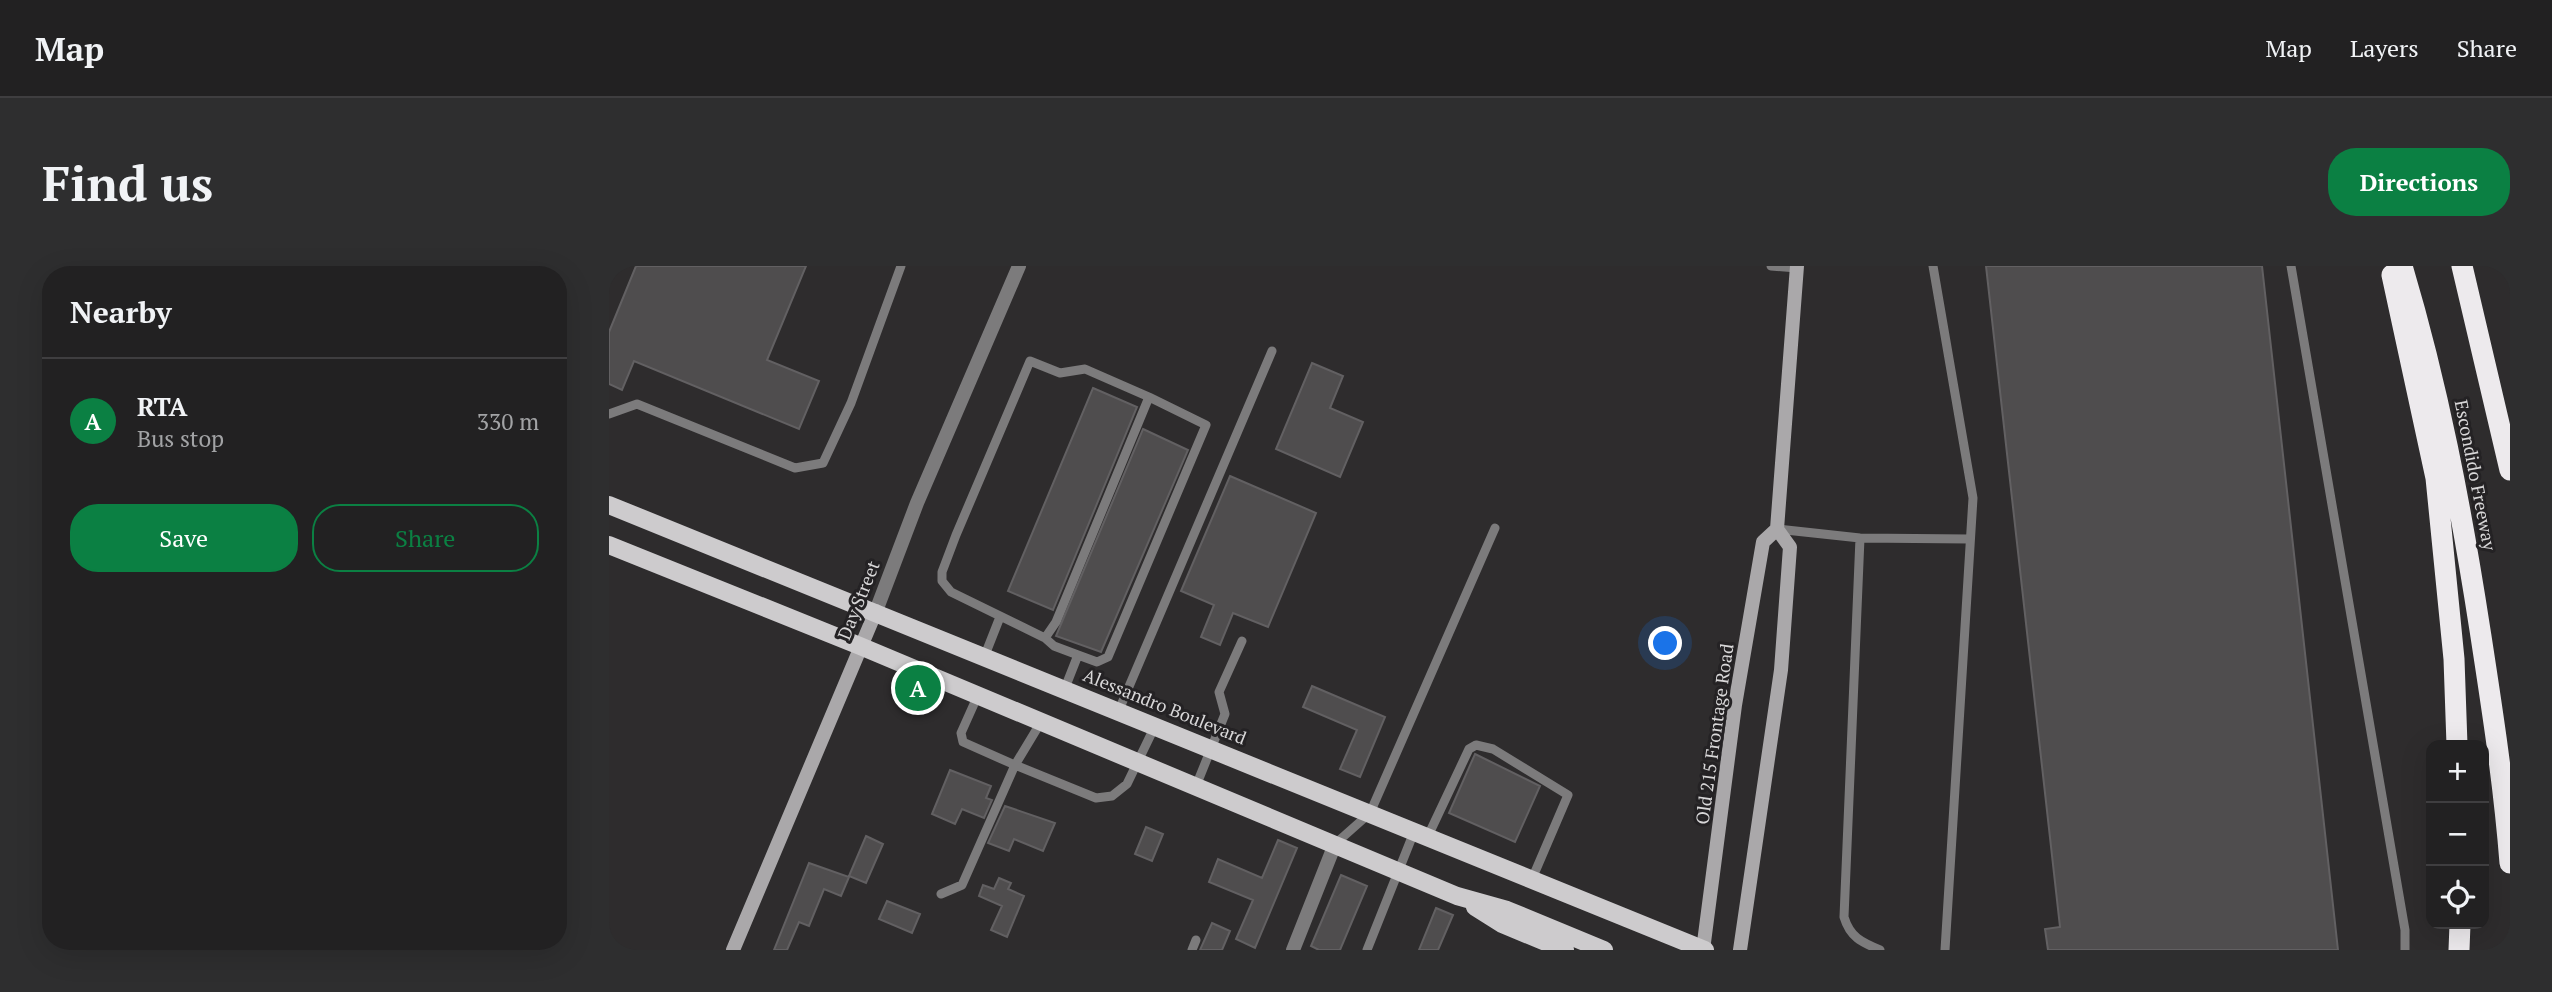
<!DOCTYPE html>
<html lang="en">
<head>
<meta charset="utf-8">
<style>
	body { margin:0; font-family:"PT Serif",serif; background:#2e2e2f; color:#f1f3f6 }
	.controls { position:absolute; right:21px; bottom:21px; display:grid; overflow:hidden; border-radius:14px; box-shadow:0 7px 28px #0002 }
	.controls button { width:63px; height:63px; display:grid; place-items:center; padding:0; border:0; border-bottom:2px solid #3f3e40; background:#222122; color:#f1f3f6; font:35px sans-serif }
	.you { position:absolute; left:1057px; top:378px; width:24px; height:24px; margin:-18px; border:5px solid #fff; border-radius:50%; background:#1a73e8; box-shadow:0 0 0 10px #1a73e833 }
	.badge { display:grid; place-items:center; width:46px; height:46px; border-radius:50%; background:#0b8043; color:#fff; font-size:23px; font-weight:700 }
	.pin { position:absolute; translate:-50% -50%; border:4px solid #fff; box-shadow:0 2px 7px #0006 }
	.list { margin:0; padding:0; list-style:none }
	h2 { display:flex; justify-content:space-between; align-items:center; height:91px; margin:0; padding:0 28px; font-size:30px }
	h2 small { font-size:23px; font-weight:400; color:#a2a3a5 }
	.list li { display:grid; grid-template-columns:46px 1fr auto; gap:21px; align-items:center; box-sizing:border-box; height:126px; padding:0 28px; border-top:2px solid #3f3e40 }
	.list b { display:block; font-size:26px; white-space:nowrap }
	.list p { margin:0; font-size:23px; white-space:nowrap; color:#a2a3a5 }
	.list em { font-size:23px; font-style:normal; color:#a2a3a5 }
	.actions { display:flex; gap:14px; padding:21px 28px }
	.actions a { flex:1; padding:16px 0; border:2px solid #0b8043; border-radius:28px; text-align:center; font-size:24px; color:#0b8043 }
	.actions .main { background:#0b8043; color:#fff }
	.icon { flex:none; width:38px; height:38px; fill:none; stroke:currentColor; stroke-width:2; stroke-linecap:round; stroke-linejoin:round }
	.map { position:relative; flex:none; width:1901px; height:684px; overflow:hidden; border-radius:28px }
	header { display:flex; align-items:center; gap:42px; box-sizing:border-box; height:98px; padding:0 35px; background:#222122; border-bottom:2px solid #3f3e40 }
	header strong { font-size:33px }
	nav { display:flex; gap:38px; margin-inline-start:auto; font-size:24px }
	.intro { display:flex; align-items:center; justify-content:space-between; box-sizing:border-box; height:168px; padding:0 42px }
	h1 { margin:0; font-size:49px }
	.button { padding:18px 32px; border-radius:28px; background:#0b8043; color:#fff; font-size:24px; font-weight:700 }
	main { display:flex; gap:42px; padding:0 42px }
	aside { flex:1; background:#222122; border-radius:28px; box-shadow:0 7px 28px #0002 }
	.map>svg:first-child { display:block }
</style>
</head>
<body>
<header>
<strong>Map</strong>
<nav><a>Map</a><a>Layers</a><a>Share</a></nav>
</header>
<div class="intro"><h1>Find us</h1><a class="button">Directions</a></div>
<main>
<aside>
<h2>Nearby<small></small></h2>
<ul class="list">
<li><span class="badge">A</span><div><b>RTA</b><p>Bus stop</p></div><em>330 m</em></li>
</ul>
<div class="actions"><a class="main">Save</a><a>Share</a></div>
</aside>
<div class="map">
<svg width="1901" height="684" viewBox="0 0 1901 684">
	<rect width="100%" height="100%" fill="#2e2c2d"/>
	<!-- building -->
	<path fill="#4f4d4e" stroke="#626062" stroke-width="2" d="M 27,0 L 197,0 L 158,94 L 210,115 L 190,163 L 25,95 L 13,124 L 0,118 L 0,66 Z
		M 1377,0 L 1653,0 L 1729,684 L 1439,684 L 1436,663 L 1451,661 Z
		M 703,97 L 734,110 L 721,142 L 754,156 L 731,211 L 667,183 Z
		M 484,122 L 528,141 L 444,344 L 399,325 Z
		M 534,163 L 579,184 L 492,386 L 447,370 Z
		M 621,210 L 707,247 L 659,361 L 624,347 L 611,379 L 592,371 L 605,339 L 572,325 Z
		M 703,420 L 776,451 L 751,511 L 731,503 L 748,464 L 694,441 Z
		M 866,488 L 931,520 L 906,576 L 840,547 Z
		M 341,504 L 382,520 L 377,532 L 383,534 L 375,552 L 353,543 L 346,558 L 323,548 Z
		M 396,540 L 446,557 L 434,585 L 405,573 L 400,585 L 379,577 Z
		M 537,561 L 554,568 L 543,595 L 526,588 Z
		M 257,570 L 274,578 L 257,617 L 240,610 Z
		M 669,574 L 688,582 L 646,682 L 627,673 L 644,634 L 600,616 L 609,593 L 653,612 Z
		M 200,597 L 240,611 L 232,630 L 215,623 L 200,660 L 190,656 L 178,684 L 165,684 Z
		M 732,609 L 758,620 L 731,684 L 710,684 L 702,680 Z
		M 390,612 L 402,617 L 399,623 L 415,630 L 398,671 L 382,664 L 393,640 L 370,630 L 374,619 L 385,623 Z
		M 278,635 L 311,648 L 303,667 L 270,653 Z
		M 827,642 L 844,649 L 829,684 L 810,684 Z
		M 603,657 L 621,665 L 613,684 L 591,684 Z"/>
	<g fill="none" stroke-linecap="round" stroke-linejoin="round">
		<!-- lane -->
		<path stroke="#7c7b7c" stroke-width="9" d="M 1162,0 L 1188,2
			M 1324,0 L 1364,232 L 1336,684
			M 1682,0 L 1796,664 L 1796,684
			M 421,95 L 451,107 L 476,103 L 540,131 L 447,356 L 436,372 L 342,326 L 333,315 L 333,306 L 347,269 Z
			M 0,148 L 28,138 L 186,202 L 214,197 L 242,137 L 292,0
			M 1168,263 L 1251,272 L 1360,273
			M 1251,272 L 1235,651 C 1241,671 1252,676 1271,684
			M 436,372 L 445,380 L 469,389 L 456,422
			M 376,389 L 391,351
			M 469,389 L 488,396 L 499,391 L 597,159 L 540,131
			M 369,429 L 352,467 L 354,476 L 406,499 L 432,456
			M 510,444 L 663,85
			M 587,520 L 616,448 L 610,426 L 633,375
			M 819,570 L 860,483 L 867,479 L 884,483 L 959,529 L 923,613
			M 726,578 L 761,547 L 886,262
			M 332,628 L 353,619 L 406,499 L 487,532 L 503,530 L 518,518 L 546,460
			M 583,684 L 587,674
			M 758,684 L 805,566"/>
		<!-- street -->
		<path stroke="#7c7b7c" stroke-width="14" d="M 267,345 L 308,237 L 410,0
			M 684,684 L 726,578"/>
		<!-- secondary -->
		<path stroke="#aaa8aa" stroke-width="14" d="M 124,684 L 267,345
			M 1094,684 L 1126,439 L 1154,276 L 1168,263
			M 1131,684 L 1172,404 L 1181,281 L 1168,263 L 1188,0"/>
		<!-- primary -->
		<path stroke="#cdcbcd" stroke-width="18" d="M 0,239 L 1096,684
			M 0,279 L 251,380 L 848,630 L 898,644 L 995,684
			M 866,641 L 893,658 L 956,684"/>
		<!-- highway -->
		<path stroke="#edeaed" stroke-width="21" d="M 1793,0 C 1829,120 1852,241 1871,364 C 1883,442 1895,519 1901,597
			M 1853,0 L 1901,204
			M 1783,9 L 1827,212 L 1845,393 L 1848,479
			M 1850,684 L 1851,658"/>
	</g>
	<g text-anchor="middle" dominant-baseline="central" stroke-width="6" stroke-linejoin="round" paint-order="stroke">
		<!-- street labels -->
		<g font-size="18" fill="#d8d7d8" stroke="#242224">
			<text transform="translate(1867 209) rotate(79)">Escondido Freeway</text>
			<text transform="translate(249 334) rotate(-68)">Day Street</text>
			<text transform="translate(556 440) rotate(22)">Alessandro Boulevard</text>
			<text transform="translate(1105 468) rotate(-82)">Old 215 Frontage Road</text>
		</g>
	</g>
</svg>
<div class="controls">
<button>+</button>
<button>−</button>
<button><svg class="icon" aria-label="locate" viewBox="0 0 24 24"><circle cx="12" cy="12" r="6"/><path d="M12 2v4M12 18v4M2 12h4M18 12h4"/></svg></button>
</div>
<div class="you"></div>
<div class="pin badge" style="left:309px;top:422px">A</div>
</div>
</main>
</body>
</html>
